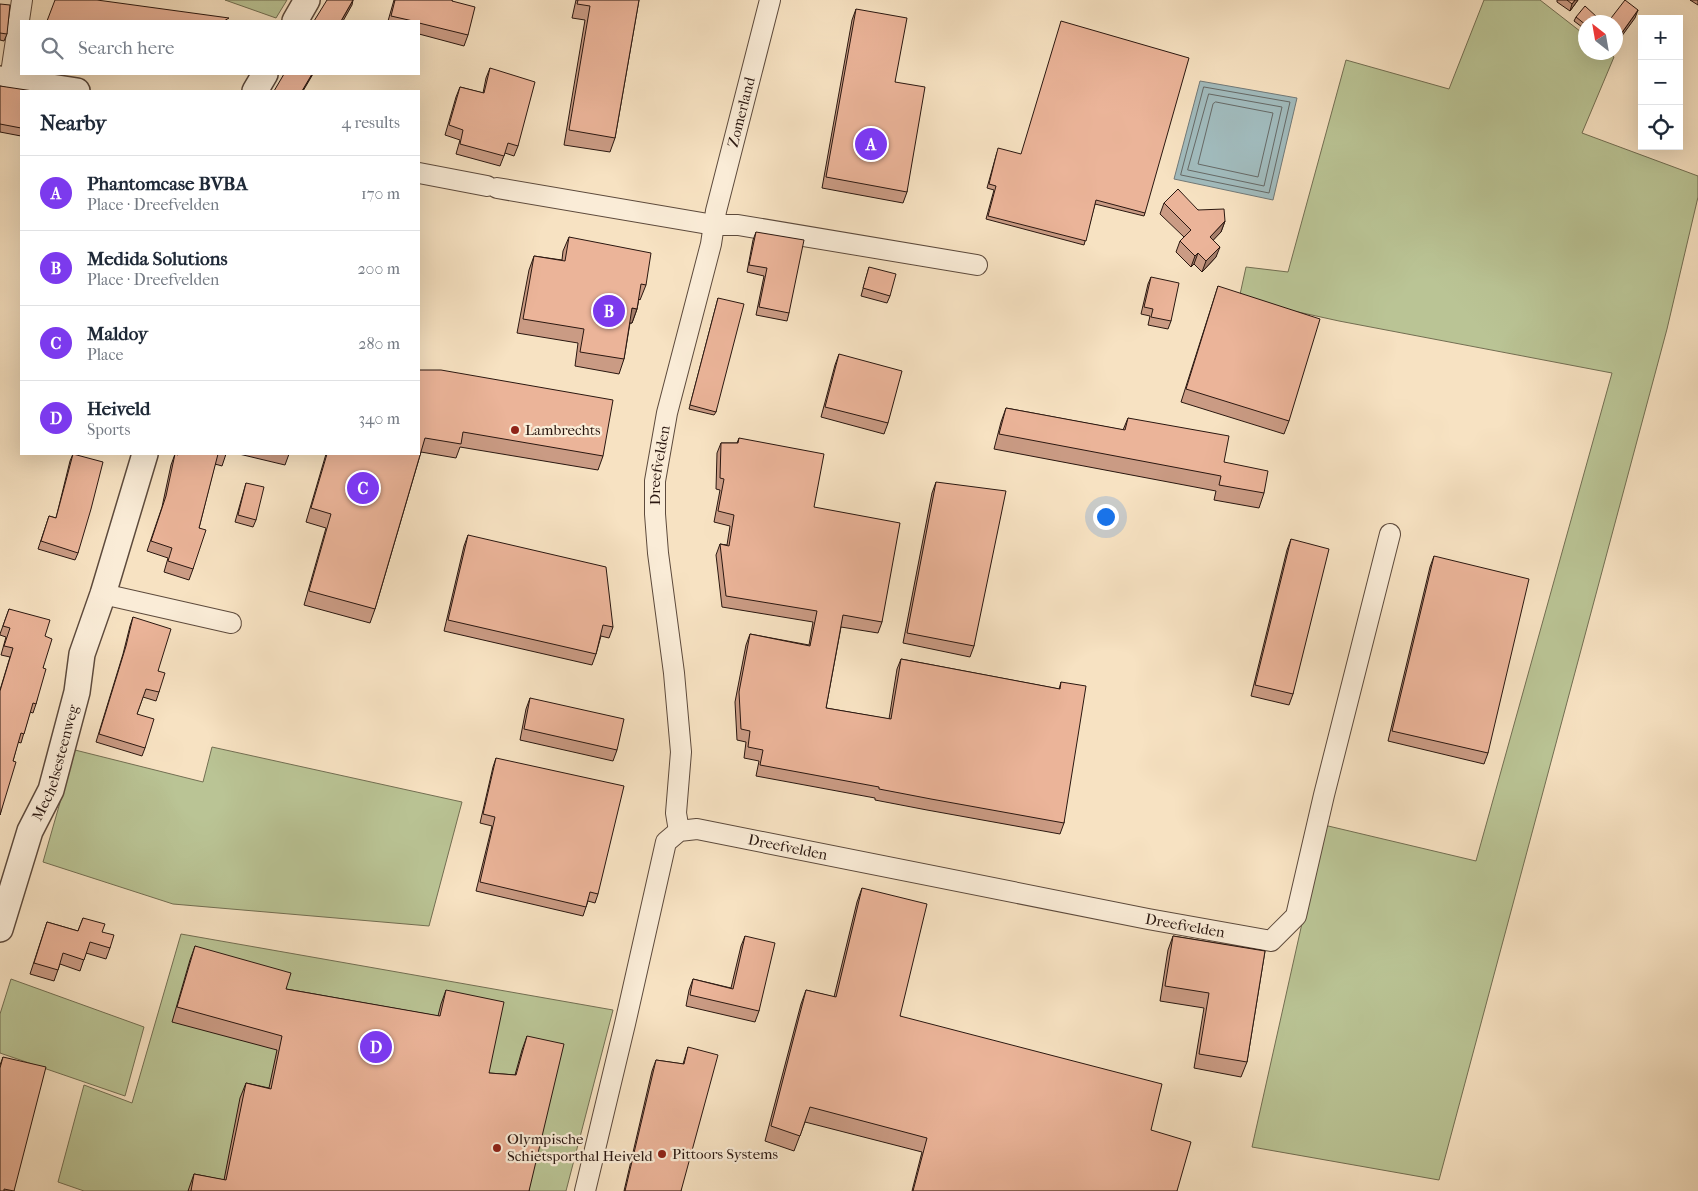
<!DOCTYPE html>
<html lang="en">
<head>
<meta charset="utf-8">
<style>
	body { margin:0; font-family:"IM FELL French Canon",serif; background:#f6f6f7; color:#1f2937 }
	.controls { position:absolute; right:15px; top:15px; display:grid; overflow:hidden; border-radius:0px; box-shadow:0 5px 20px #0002 }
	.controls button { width:45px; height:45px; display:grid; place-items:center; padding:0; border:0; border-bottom:1px solid #e0e1e3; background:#fff; color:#1f2937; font:25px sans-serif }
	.compass { position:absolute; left:1578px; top:15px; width:45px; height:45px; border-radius:50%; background:#fff; box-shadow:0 5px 20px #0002; rotate:329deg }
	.you { position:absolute; left:1105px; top:516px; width:18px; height:18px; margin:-12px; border:4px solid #fff; border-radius:50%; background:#1a73e8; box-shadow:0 0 0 8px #1a73e833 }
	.badge { display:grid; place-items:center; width:32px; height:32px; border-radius:50%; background:#7c3aed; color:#fff; font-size:16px; font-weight:700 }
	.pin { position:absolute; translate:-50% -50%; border:2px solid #fff; box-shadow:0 1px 5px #0006 }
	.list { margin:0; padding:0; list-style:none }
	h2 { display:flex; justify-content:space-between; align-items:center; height:65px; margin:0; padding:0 20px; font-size:21px }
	h2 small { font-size:16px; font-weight:400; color:#747a83 }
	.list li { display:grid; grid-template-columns:32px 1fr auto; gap:15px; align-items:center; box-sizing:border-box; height:75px; padding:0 20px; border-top:1px solid #e0e1e3 }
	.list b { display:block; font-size:19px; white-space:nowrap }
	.list p { margin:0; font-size:16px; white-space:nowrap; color:#747a83 }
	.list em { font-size:16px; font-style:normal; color:#747a83 }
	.icon { flex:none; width:28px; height:28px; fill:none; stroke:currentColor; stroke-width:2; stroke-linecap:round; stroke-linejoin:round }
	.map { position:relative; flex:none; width:1698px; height:1191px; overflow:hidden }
	.search { position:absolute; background:#fff; box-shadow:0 5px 20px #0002; left:20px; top:20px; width:400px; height:55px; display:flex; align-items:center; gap:12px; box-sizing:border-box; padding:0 18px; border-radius:0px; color:#747a83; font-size:19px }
	.panel { position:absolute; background:#fff; box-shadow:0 5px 20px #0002; left:20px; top:90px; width:400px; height:365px; border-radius:0px }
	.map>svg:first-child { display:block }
</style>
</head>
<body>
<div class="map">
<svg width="1698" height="1191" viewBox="0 0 1698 1191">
	<rect width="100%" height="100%" fill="#f7e2c2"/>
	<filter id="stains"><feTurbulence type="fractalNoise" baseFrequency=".004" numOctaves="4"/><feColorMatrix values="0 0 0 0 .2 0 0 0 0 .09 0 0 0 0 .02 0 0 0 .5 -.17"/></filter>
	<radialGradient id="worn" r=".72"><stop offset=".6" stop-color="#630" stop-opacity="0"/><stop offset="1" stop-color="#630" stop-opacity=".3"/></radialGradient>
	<!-- green -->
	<path fill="#bac495" stroke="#726e52" d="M 225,0 L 287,0 L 276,18 Z
		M 1484,0 L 1540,0 L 1585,35 L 1586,52 L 1608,53 L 1614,57 L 1582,133 L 1698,176 L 1698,197 L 1667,329 L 1439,1180 L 1252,1147 L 1324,825 L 1476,861 L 1612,373 L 1339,321 L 1239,299 L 1246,267 L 1288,272 L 1346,60 L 1449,89 Z
		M 212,747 L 462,802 L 429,926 L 173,904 L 43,862 L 75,750 L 203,782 Z
		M 181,934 L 613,1010 L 566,1191 L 84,1191 L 58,1182 L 84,1085 L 132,1103 Z
		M 11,979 L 144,1027 L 125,1096 L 0,1053 L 0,1014 Z"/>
	<!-- water -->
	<path fill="#a1bbbd" stroke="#717978" d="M 1200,81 L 1297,98 L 1273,200 L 1174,179 Z"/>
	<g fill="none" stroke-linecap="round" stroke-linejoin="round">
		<!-- shore -->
		<path stroke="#666966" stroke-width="1" d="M 1204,87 L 1290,102 L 1269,193 L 1181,175 Z
			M 1209,94 L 1282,107 L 1264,186 L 1188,170 Z
			M 1216,102 L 1273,113 L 1258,177 L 1198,164 L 1213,104 Z"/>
		<!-- minor casing -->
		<g stroke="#5d4a3c" stroke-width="22">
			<g id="minor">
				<path d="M 10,80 L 22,0"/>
				<path d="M 419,173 L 487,186"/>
				<path d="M 497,188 L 714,225 L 738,225 L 977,265"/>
				<path d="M 103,594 L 231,623"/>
				<path id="s1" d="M 679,831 L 676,813 L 681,752 L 674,673 L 658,553 L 655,514 L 655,481 L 667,413 L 711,244 L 716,211 L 770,0"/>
				<path id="s2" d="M 585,1191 L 625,1024 L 666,842 L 679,831 L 697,829 L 1148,919 L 1271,941 L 1296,916 L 1324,795 L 1390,534"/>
			</g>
		</g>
		<!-- tertiary casing -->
		<g stroke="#5d4a3c" stroke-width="28">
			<g id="tertiary">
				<path d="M 295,21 L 307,0"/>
				<path d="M 0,79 L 77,91"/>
				<path d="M 255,91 L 265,74"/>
				<path id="s3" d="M 0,929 L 30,831 L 51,790 L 77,692 L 82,654 L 103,594 L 145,454"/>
			</g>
		</g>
		<!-- minor -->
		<use href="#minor" stroke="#faecd7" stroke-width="20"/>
		<!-- tertiary -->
		<use href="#tertiary" stroke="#faecd7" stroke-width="25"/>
	</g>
	<!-- wall -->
	<path fill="#ca9b84" stroke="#2a1710" d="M 394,0 L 452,0 L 452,1 L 468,35 L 464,46 L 419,34 L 419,21 L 388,21 Z
		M 576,0 L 639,0 L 615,138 L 610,152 L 564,145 L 585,20 L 572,18 Z
		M 1557,0 L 1578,0 L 1570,11 L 1557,2 Z
		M 1690,0 L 1698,0 L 1698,5 Z
		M 0,4 L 7,34 L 4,41 L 0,40 Z
		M 856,9 L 895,82 L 907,192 L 903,203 L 822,188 L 852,20 Z
		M 1576,17 L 1598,18 L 1597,21 L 1586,22 L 1586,30 L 1574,21 Z
		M 490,68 L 518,146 L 514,156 L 505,153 L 500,166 L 456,154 L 460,140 L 445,135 L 456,97 L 460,87 L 483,93 L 486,78 Z
		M 0,86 L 21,91 L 21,136 L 0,132 Z
		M 997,152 L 1145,213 L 1144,216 L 1095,204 L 1084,245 L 986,219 L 994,190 L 987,188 Z
		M 1164,203 L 1198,210 L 1225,221 L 1221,232 L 1213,240 L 1216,257 L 1202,272 L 1194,264 L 1191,267 L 1176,252 L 1180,241 L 1184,237 L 1160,214 Z
		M 756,232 L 789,313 L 787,321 L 756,315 L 764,276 L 747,272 L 753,240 Z
		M 569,237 L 646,285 L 640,300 L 639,299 L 637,309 L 632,323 L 630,323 L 624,359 L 619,374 L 575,366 L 578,343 L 517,333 L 529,270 L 534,256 L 562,260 L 563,251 Z
		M 869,267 L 890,296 L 887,303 L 861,296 Z
		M 1151,277 L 1171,321 L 1168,329 L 1148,325 L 1150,316 L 1141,314 L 1148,284 Z
		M 1218,286 L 1289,421 L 1284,434 L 1181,402 Z
		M 718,298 L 716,412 L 714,415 L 689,409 Z
		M 839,354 L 888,423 L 884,434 L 821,417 L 835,365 Z
		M 419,370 L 603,456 L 598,470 L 460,447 L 456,458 L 421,452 L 375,609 L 370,623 L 304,605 L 326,528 L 306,522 L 326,454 L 419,454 Z
		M 1006,408 L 1123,430 L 1128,418 L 1224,462 L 1264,493 L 1259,508 L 1214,500 L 1216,491 L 994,449 L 1001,422 Z
		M 739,438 L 814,507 L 882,622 L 878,633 L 841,627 L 826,708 L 889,719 L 897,669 L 901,659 L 1059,689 L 1061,682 L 1064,823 L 1060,834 L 927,810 L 875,800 L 875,798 L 756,776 L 759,761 L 744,758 L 746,742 L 737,740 L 735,702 L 746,645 L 750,634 L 809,645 L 813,622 L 722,607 L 716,555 L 720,544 L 727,545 L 730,526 L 714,522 L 720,490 L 716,489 L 717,453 L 721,443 L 737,443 Z
		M 73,454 L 78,553 L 75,560 L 38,549 L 49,516 L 56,518 L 70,461 Z
		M 175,454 L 226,454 L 222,466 L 215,464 L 199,528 L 193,569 L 189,580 L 164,572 L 168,558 L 147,551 L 162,507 L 171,465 Z
		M 239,454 L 289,454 L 285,465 Z
		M 936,482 L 974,646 L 970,657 L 903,643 L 932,493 Z
		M 246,483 L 256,520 L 253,527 L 235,522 L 244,490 Z
		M 468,535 L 613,627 L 609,638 L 601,636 L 596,654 L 592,665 L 444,631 L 464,546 Z
		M 1291,539 L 1293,694 L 1289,705 L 1251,696 L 1287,550 Z
		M 1434,556 L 1488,753 L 1484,764 L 1388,741 L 1430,567 Z
		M 9,609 L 45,636 L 43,668 L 36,704 L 33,713 L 30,712 L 21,743 L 18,742 L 13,761 L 0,815 L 0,690 L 10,657 L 1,655 L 6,637 L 0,635 L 0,634 Z
		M 133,617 L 158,671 L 159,692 L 156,701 L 143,697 L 137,714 L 145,748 L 142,756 L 96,742 L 123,654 L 130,626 Z
		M 530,698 L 617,750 L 613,761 L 520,740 L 526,709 Z
		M 496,758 L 598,894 L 595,903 L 588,901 L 583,916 L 476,891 L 492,826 L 480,823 L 493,767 Z
		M 862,888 L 900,1016 L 1151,1130 L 1177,1191 L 912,1191 L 922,1152 L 805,1122 L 794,1151 L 765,1141 L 801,1004 L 806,990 L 834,997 L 857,902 Z
		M 83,918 L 102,932 L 110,948 L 106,959 L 86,953 L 80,971 L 60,964 L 54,981 L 30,974 L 47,922 L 78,931 Z
		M 745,936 L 759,1011 L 755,1022 L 686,1006 L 689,990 L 693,979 L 731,988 L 741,946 Z
		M 1173,936 L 1265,951 L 1247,1062 L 1241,1077 L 1194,1068 L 1204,1008 L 1160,1001 L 1168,950 Z
		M 195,946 L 286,989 L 438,1016 L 441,1004 L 446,990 L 489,1073 L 515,1075 L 522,1050 L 527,1036 L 529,1191 L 188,1191 L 194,1174 L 224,1180 L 240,1098 L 246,1083 L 269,1088 L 277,1050 L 172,1022 L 190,960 Z
		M 688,1047 L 681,1191 L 624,1191 L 652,1071 L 656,1060 L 683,1064 Z
		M 3,1057 L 14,1191 L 0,1191 L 0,1065 Z"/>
	<!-- shaded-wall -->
	<path fill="#a47e6b" stroke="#2a1710" d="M 353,0 L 352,5 L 343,21 L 341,21 Z
		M 1575,0 L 1578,0 L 1570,11 L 1572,4 Z
		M 1638,10 L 1635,18 L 1616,44 L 1616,41 Z
		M 312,74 L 313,74 L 303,91 L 302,91 Z
		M 1225,221 L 1221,232 L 1206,248 L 1210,237 Z
		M 1220,247 L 1216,257 L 1202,272 L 1206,261 Z
		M 1198,253 L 1194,264 L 1191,267 L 1195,256 Z
		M 632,308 L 637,309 L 632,323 L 627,323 Z"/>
	<!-- building -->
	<path fill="#ebb499" stroke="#2a1710" d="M 55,0 L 97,0 L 229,18 L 224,21 L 47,21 Z
		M 327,0 L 353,0 L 341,21 L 314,21 Z
		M 395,0 L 452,0 L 452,1 L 475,7 L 468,35 L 419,23 L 419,21 L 413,21 L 391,16 Z
		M 578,0 L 639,0 L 615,138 L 569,130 L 590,6 L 577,4 Z
		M 1567,0 L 1575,0 L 1572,4 Z
		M 1625,0 L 1638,10 L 1616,41 L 1616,22 L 1608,22 Z
		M 0,4 L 10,5 L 7,34 L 0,33 Z
		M 1585,6 L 1598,18 L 1594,22 L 1586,22 L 1586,25 L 1576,17 Z
		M 856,9 L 907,18 L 895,82 L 925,87 L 907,192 L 826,177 Z
		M 1061,21 L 1189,58 L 1145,213 L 1096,200 L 1086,241 L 988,216 L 996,186 L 989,184 L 998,148 L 1021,154 Z
		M 490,68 L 535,82 L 518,146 L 508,143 L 504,156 L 460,144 L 463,130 L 449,125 L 460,87 L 484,93 Z
		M 284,74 L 312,74 L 302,91 L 274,91 Z
		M 0,86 L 33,91 L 21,91 L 21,128 L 0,124 Z
		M 1178,189 L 1198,210 L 1224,209 L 1225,221 L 1210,237 L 1220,247 L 1206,261 L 1198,253 L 1195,256 L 1180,241 L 1191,230 L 1164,203 Z
		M 756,232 L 804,240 L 789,313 L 759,307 L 767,268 L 749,265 Z
		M 569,237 L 651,253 L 646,285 L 641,284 L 637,309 L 632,308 L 624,359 L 580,352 L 584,329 L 523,319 L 534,256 L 565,261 Z
		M 869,267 L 896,274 L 890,296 L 863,288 Z
		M 1151,277 L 1179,283 L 1171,321 L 1151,317 L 1153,309 L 1144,307 Z
		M 1218,286 L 1320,319 L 1289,421 L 1186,389 Z
		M 718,298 L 744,304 L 716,412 L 690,405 Z
		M 839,354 L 902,371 L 888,423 L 825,407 Z
		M 419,370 L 441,370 L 613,400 L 603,456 L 463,432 L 461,444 L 425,438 L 375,609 L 309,591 L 331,514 L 311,508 L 327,454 L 419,454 Z
		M 1006,408 L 1125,430 L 1128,418 L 1229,436 L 1224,462 L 1268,471 L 1264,493 L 1219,485 L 1221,476 L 999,434 Z
		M 739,438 L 824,454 L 814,507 L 900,523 L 882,622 L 843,615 L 826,708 L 891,719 L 901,659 L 1060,689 L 1061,682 L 1086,686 L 1064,823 L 931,799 L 879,789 L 879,787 L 760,765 L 763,750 L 748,747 L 750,731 L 741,729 L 739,692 L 750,634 L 810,646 L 817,611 L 726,596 L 720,544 L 729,546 L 734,515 L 718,511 L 724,479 L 720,478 L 721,443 L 738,443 Z
		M 73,454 L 103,462 L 91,509 L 78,553 L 41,541 L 49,516 L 56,518 Z
		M 175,454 L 178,455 L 179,454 L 218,454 L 199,528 L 206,530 L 193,569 L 168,561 L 172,548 L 151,541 L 166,496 Z
		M 936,482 L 1006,491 L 974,646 L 907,633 Z
		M 246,483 L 264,487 L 256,520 L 238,515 Z
		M 468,535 L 606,567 L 613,627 L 603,625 L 596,654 L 448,620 Z
		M 1291,539 L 1329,549 L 1293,694 L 1255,685 Z
		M 1434,556 L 1529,579 L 1488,753 L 1392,731 Z
		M 9,609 L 50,620 L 45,636 L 52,639 L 43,668 L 46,669 L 36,704 L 33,703 L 24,734 L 21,733 L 13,761 L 16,762 L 0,815 L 0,691 L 13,648 L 4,646 L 10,628 L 3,626 Z
		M 133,617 L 171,629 L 158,671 L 165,673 L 159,692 L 146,689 L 137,714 L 154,719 L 145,748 L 99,734 L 126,646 Z
		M 530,698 L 624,719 L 617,750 L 524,729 Z
		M 496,758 L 624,786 L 598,894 L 590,892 L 586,907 L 480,882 L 495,817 L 483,814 Z
		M 862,888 L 927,904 L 900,1016 L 1162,1084 L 1151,1130 L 1191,1142 L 1177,1191 L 913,1191 L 927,1138 L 810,1107 L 800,1136 L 771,1126 L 806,990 L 836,997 Z
		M 83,918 L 105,924 L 102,932 L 114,935 L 110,948 L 90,942 L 84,960 L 63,953 L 58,970 L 34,963 L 47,922 L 78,931 Z
		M 745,936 L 775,943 L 759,1011 L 690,995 L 693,979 L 733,989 Z
		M 1173,936 L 1265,951 L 1247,1062 L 1199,1054 L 1209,993 L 1165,986 Z
		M 195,946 L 291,973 L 286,989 L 440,1016 L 446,990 L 504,1002 L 489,1073 L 516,1075 L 527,1036 L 564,1044 L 529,1191 L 191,1191 L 194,1174 L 226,1180 L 246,1083 L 271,1089 L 282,1036 L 177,1007 Z
		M 688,1047 L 718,1055 L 681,1191 L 625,1191 L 656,1060 L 684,1064 Z
		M 3,1057 L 46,1067 L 14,1191 L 4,1189 L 4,1191 L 0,1191 L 0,1068 Z"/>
	<!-- markers -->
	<g fill="#8f2418" stroke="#faecd7" stroke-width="2">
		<circle cx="515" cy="430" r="5"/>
		<circle cx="497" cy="1148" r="5"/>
		<circle cx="662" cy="1154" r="5"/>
	</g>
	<g text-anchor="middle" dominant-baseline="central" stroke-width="4.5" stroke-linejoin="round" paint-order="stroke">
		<!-- street labels -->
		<g font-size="15" fill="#2a1710" stroke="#faecd7">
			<text stroke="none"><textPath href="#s1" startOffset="731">Zomerland</textPath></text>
			<text stroke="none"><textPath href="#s1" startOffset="368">Dreefvelden</textPath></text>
			<text stroke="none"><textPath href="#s3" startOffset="176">Mechelsesteenweg</textPath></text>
			<text stroke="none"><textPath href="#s2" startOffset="486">Dreefvelden</textPath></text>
			<text stroke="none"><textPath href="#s2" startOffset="891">Dreefvelden</textPath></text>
		</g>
		<!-- poi labels -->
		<g font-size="15" fill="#2a1710" stroke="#faecd7" text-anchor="start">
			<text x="525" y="430">Lambrechts</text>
			<text x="507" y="1139">Olympische<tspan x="507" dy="17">Schietsporthal Heiveld</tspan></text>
			<text x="672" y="1154">Pittoors Systems</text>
		</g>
	</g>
	<rect width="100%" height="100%" filter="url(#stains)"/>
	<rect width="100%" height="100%" fill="url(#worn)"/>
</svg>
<div class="controls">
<button>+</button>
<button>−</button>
<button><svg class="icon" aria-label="locate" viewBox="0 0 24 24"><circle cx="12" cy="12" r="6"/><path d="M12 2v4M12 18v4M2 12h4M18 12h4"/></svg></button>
</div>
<svg class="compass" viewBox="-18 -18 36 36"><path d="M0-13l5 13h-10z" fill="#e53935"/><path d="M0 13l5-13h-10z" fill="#747a83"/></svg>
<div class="you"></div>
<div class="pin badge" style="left:871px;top:144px">A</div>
<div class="pin badge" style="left:609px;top:311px">B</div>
<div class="pin badge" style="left:363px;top:488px">C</div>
<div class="pin badge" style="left:376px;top:1047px">D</div>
<div class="search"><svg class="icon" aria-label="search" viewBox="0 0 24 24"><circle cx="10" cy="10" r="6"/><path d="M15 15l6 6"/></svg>Search here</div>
<section class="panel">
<h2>Nearby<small>4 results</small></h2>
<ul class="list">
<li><span class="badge">A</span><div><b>Phantomcase BVBA</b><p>Place · Dreefvelden</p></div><em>170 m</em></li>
<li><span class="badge">B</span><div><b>Medida Solutions</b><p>Place · Dreefvelden</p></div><em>200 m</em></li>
<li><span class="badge">C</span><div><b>Maldoy</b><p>Place</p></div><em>280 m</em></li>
<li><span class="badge">D</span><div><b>Heiveld</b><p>Sports</p></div><em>340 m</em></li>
</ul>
</section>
</div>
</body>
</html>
